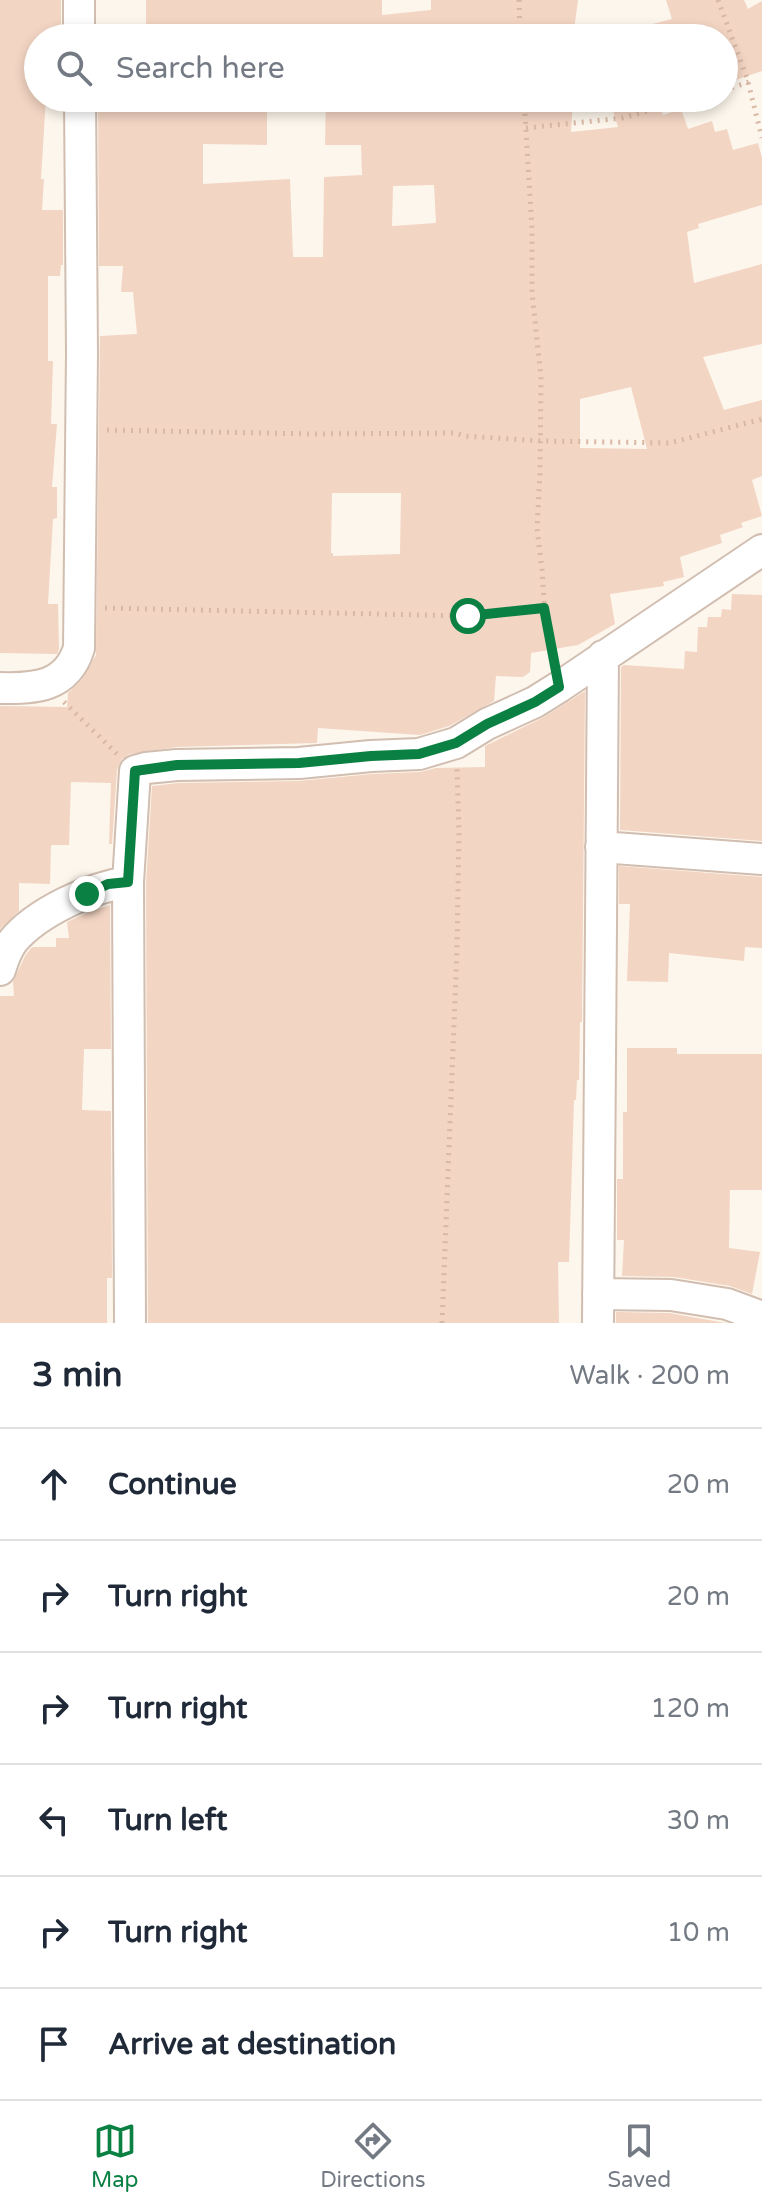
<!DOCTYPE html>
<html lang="en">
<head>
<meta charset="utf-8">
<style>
	body { margin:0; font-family:"Varela Round",sans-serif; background:#f2f2f3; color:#1f2937 }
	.stop { position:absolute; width:24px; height:24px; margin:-18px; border:6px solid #0b8043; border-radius:50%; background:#fff }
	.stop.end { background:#0b8043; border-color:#fff; box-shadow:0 2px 8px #0008 }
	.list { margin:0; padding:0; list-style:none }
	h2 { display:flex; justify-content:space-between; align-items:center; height:104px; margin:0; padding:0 32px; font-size:34px }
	h2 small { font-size:26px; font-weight:400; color:#747a83 }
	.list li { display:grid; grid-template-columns:52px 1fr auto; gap:24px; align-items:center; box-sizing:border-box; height:112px; padding:0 32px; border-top:2px solid #e0e1e3 }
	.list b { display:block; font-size:30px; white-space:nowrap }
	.list em { font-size:26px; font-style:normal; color:#747a83 }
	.icon { flex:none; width:44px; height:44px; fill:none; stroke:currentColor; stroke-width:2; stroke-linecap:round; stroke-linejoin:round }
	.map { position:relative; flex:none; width:762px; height:1323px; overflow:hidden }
	.search { position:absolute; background:#fff; box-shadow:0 4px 12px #0003; left:24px; right:24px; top:24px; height:88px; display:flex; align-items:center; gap:20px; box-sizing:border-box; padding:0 28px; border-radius:44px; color:#747a83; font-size:30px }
	.sheet { height:776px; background:#fff }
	nav { display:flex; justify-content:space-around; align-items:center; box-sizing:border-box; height:112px; border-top:2px solid #e0e1e3; background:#fff; font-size:22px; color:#747a83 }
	nav a { display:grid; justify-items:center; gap:4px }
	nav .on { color:#0b8043 }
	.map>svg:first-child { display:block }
</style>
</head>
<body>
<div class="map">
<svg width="762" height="1323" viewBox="0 0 762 1323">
	<rect width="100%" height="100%" fill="#fdf6ec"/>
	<!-- building -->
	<path fill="#f3d5c3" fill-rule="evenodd" d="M 0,0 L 61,0 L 61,38 L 38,38 L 38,98 L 46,98 L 41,179 L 44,179 L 42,210 L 63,210 L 63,265 L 61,265 L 60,276 L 48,276 L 48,361 L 53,361 L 51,424 L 57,424 L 52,487 L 57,487 L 57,518 L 53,519 L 48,604 L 58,604 L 59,649 L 57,654 L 0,653 Z
		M 146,0 L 382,0 L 382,15 L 431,10 L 431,0 L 578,0 L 573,38 L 146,38 Z
		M 666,0 L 744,0 L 748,9 L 762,1 L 762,71 L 724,84 L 724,38 L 626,38 L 625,31 L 672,19 Z
		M 98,98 L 267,98 L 267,145 L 203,144 L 203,184 L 290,179 L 293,257 L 323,257 L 324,177 L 362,175 L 361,145 L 325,145 L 326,98 L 573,98 L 571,132 L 618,127 L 609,98 L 658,98 L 663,115 L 681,109 L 688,129 L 712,121 L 715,132 L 727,129 L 733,150 L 758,143 L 762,158 L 762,205 L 698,224 L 699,228 L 687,232 L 694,283 L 762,264 L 762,344 L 703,357 L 724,410 L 762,400 L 762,476 L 752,480 L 762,516 L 741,523 L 743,527 L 720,535 L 722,543 L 680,557 L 684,577 L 663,582 L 664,586 L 610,594 L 615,624 L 578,645 L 531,653 L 530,672 L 523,677 L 496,676 L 494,701 L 449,726 L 420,735 L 318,728 L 317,743 L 177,747 L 130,754 L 122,759 L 117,770 L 112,844 L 109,844 L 111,783 L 71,782 L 69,845 L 51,845 L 50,884 L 19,883 L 19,911 L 0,929 L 0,706 L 67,707 L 68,693 L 81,681 L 96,655 L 100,336 L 137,334 L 133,292 L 121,292 L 123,266 L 99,266 ZM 434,185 L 436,223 L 392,226 L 393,186 ZM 631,387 L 647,449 L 580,448 L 580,399 ZM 332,493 L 401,493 L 400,554 L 333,556 L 333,553 L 331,553 Z
		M 732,594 L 762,595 L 762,841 L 620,830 L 621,667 L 624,665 L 684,669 L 685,651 L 697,652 L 698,627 L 707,627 L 708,617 L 721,617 L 722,609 L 731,610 Z
		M 585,691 L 582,1022 L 580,1022 L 579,1080 L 577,1080 L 576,1100 L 574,1100 L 569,1262 L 558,1262 L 559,1323 L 148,1323 L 146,883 L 152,786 L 178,783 L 299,781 L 372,774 L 420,772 L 436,768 L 485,767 L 485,746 L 544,717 Z
		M 619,866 L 762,877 L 762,948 L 745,947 L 744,961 L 669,953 L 668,982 L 627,981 L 630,904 L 619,904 Z
		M 110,905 L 111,1049 L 84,1049 L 82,1110 L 111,1111 L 112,1278 L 107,1278 L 107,1323 L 0,1323 L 0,996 L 14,996 L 13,982 L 25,956 L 32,947 L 56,947 L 56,938 L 69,938 L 67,922 L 89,912 Z
		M 627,1048 L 677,1048 L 677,1054 L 762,1054 L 762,1190 L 730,1190 L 729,1248 L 760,1252 L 752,1294 L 730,1286 L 674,1277 L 622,1276 L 624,1240 L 617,1240 L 617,1179 L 623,1179 L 623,1112 L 627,1112 Z
		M 616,1312 L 669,1313 L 726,1323 L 616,1323 Z"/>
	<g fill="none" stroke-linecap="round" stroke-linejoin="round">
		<!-- minor casing -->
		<g stroke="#d1beb0" stroke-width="34">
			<path id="minor" d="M 79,0 L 79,38
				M 0,688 C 35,689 67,687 79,648 L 82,353 L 80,98
				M 601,847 L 762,859
				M 0,970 C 3,960 7,949 13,941 C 37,912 92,887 128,882
				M 598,1294 L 671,1295 L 727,1304 L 762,1317
				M 130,1323 L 128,882 L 135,771 L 146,768 L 177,765 L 299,763 L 371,756 L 419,754 L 456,743 L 487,724 L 535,702 L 559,687 L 762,550
				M 598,1323 L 603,656"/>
		</g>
		<!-- path -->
		<path stroke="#d9b8a5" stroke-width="5" stroke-dasharray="2 6" stroke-linecap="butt" d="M 519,0 L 520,38
			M 718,0 L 747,78 L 762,138
			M 724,90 L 749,82
			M 524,98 L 532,229 L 532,293 L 541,377 L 540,474 L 537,528 L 542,570 L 545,614 L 554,659
			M 526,128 L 622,118 L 695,98
			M 107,430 L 313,434 L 456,433 L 464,436 L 541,441 L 670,443 L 762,419
			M 105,608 L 468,616 L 544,608
			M 64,702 L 117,754
			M 442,1323 L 457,949 L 459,831 L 457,768"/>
		<!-- minor -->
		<use href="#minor" stroke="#fff" stroke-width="30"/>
	</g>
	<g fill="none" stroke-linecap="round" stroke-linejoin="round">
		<!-- route -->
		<path stroke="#0b8043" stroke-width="10" d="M 87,894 L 108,884 L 128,882 L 135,771 L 177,765 L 299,763 L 371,756 L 419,754 L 456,743 L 487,724 L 535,702 L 559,687 L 544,608 L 468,616"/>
	</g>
</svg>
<div class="stop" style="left:468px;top:616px"></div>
<div class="stop end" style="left:87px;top:894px"></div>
<div class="search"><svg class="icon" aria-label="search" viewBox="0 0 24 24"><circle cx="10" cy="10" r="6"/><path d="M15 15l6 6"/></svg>Search here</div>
</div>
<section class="sheet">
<h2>3 min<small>Walk · 200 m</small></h2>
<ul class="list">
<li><svg class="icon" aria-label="ahead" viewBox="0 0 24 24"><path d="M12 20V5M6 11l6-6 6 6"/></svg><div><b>Continue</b></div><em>20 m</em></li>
<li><svg class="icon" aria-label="right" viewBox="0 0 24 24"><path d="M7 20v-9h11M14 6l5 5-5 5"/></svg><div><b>Turn right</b></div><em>20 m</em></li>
<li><svg class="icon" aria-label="right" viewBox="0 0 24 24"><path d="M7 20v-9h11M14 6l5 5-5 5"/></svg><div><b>Turn right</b></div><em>120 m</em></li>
<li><svg class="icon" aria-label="left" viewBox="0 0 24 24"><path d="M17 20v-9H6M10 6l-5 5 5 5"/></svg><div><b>Turn left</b></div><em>30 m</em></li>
<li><svg class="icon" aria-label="right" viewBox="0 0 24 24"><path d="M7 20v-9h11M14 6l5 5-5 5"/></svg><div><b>Turn right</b></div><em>10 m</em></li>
<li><svg class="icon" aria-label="arrive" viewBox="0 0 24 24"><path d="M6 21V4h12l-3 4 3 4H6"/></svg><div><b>Arrive at destination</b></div></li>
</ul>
</section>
<nav>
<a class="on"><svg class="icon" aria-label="map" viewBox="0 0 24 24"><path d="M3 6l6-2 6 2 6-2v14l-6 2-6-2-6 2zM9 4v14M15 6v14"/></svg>Map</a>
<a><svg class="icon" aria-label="directions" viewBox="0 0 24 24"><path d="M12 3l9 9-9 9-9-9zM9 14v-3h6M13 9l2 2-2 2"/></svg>Directions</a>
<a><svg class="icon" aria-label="saved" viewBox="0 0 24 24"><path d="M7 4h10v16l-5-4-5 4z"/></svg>Saved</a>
</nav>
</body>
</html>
